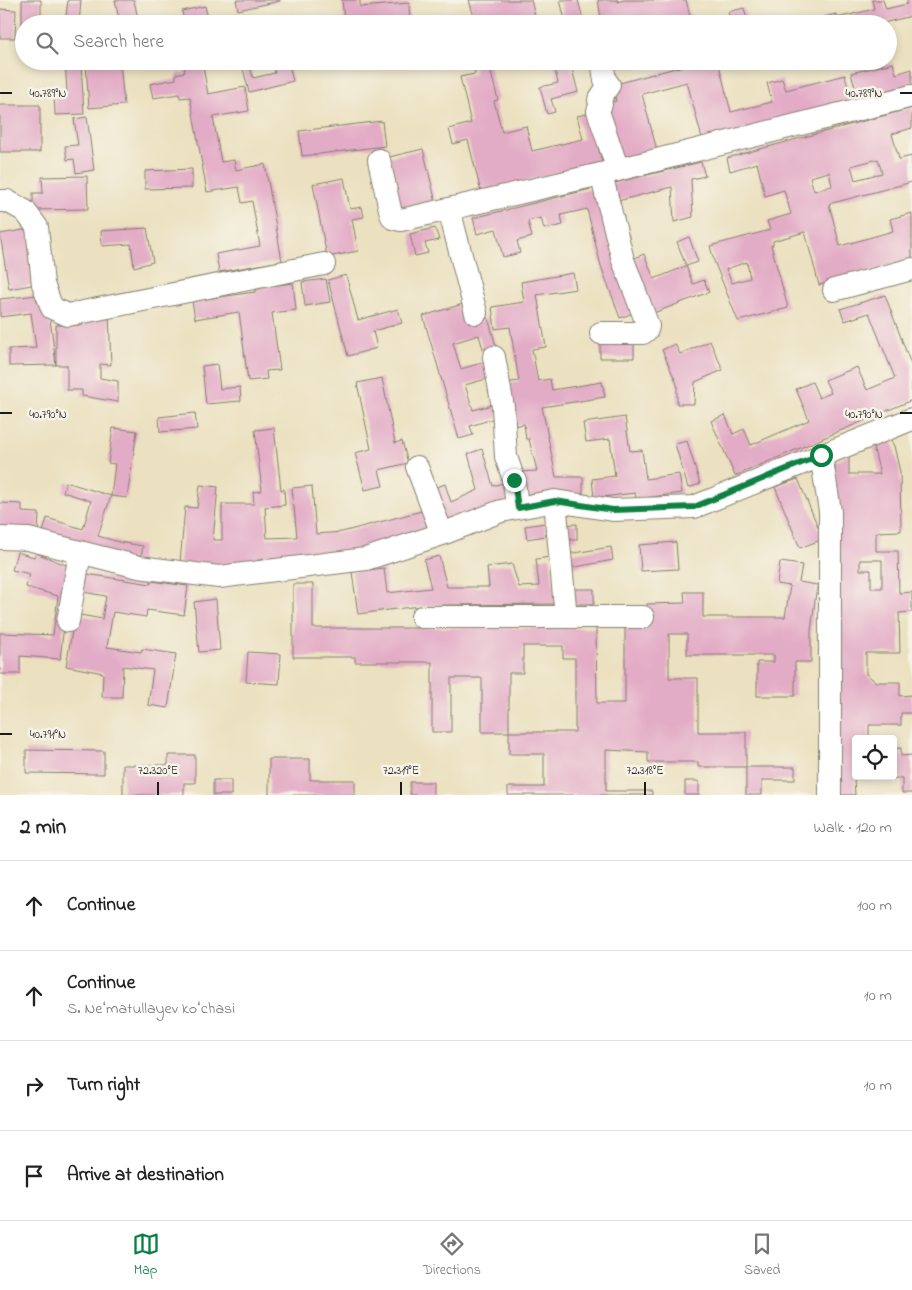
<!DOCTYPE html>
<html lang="en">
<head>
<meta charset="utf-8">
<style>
	body { margin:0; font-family:"Indie Flower",sans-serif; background:#f6f6f6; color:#222 }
	.controls { position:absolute; right:15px; bottom:15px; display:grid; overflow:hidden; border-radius:5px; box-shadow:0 2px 8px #0003 }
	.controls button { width:45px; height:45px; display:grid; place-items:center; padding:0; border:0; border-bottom:1px solid #e0e0e0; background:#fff; color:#222; font:25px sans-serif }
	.stop { position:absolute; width:15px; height:15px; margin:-11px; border:4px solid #0b8043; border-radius:50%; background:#fff }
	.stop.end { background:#0b8043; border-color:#fff; box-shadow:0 1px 5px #0008 }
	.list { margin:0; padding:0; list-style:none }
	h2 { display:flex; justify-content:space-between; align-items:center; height:65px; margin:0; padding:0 20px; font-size:21px }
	h2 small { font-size:16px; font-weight:400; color:#767676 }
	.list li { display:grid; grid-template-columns:32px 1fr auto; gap:15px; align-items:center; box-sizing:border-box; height:90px; padding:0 20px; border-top:1px solid #e0e0e0 }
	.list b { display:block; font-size:19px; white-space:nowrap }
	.list p { margin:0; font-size:16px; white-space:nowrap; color:#767676 }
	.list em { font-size:16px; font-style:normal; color:#767676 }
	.icon { flex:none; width:28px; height:28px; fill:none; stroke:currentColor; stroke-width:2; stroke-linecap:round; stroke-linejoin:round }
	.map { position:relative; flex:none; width:912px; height:795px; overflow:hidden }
	.search { position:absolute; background:#fff; box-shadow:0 2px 8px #0003; left:15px; right:15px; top:15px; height:55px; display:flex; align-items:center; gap:12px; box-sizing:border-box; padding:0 18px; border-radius:28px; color:#767676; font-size:19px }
	.sheet { height:425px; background:#fff }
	nav { display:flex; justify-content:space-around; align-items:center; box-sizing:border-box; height:70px; border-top:1px solid #e0e0e0; background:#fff; font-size:14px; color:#767676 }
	nav a { display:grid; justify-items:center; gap:2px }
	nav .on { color:#0b8043 }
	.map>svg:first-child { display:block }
</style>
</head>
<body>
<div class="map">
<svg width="912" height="795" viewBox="0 0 912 795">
	<rect width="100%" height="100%" fill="#f7f3e8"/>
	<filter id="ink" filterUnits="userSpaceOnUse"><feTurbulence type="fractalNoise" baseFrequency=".02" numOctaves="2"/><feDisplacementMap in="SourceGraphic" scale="10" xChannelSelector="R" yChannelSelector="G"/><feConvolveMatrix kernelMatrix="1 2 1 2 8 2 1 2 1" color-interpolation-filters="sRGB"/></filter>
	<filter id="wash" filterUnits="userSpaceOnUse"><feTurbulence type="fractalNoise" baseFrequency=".0096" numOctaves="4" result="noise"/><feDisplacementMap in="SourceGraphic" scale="20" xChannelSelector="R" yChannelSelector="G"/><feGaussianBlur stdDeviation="1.12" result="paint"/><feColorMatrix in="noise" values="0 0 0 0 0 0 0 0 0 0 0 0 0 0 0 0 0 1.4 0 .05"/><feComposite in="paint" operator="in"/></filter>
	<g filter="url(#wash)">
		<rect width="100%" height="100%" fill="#ebe1c0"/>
		<g id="blocks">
			<!-- building -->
			<path fill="#e3acc6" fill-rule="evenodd" d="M 22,0 L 41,0 L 41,24 L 24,24 L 24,34 L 22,34 Z
				M 68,0 L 81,0 L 79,24 L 65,24 Z
				M 115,0 L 134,0 L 139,24 L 120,24 Z
				M 236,0 L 280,0 L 280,1 L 238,10 Z
				M 342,0 L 360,0 L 360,7 L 409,3 L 410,24 L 326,24 L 326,22 L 344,20 Z
				M 469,0 L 531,0 L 537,24 L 506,24 L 505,20 L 490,24 L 464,24 L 475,20 Z
				M 560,0 L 578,0 L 584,23 L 601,18 L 598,0 L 618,0 L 618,2 L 624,0 L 686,0 L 692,24 L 566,24 Z
				M 872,0 L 883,0 L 886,9 L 907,4 L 907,0 L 912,0 L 912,16 L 879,24 L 826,24 L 824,17 L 836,14 L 837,18 L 874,9 Z
				M 205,6 L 208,18 L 184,22 L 182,11 Z
				M 744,8 L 748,24 L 731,24 L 728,12 Z
				M 0,9 L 16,10 L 15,38 L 0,38 Z
				M 243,17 L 244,24 L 228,24 L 228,21 Z
				M 65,61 L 81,61 L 84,114 L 55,115 L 54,93 L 67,92 Z
				M 183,61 L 202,61 L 208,94 L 245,87 L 249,111 L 213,117 L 221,162 L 234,160 L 236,170 L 265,164 L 282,261 L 219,272 L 216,254 L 260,246 L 252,201 L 242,203 L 239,187 L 207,192 L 190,97 L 180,98 L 179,94 L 153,98 L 150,84 L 176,79 L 176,74 L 185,72 Z
				M 241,61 L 249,61 L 253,78 L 275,73 L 272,61 L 288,61 L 293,81 L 249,92 Z
				M 472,61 L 488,61 L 498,100 L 494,101 L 502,132 L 526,126 L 532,151 L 583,139 L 577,116 L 590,113 L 602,162 L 481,192 L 468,140 L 453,144 L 449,129 L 471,123 L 460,77 L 475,74 Z
				M 553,61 L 570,61 L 578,92 L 551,99 L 555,112 L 547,114 L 540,87 L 558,83 Z
				M 681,61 L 718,61 L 731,112 L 772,102 L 767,83 L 782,79 L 786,90 L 845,75 L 852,103 L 703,142 L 687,82 L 642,94 L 658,154 L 620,163 L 605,104 L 616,101 L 612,85 L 683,66 Z
				M 120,62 L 124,105 L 89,108 L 86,64 Z
				M 893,63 L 896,74 L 912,69 L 912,87 L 859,102 L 851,73 Z
				M 0,105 L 40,105 L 40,152 L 0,152 Z
				M 912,108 L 912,128 L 892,134 L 899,159 L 912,156 L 912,182 L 829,204 L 840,246 L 893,231 L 890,219 L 912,213 L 912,259 L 819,285 L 805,232 L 773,241 L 773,245 L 771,245 L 788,308 L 738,321 L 714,261 L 710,246 L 770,230 L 767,221 L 791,214 L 784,190 L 765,196 L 757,163 L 730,171 L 727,158 ZM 878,159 L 882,173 L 855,180 L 851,166 ZM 829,172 L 832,186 L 814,191 L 810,177 ZM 747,262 L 750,278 L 732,283 L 726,269 Z
				M 87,117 L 94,170 L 76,173 L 74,159 L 67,160 L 65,146 L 78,145 L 74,119 Z
				M 382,121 L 385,146 L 302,156 L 299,131 Z
				M 423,149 L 436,203 L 402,212 L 389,157 Z
				M 701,162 L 705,176 L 691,179 L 693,217 L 674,222 L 672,187 L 614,202 L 610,184 Z
				M 192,169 L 192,188 L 145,189 L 145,171 Z
				M 87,176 L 88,209 L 33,210 L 33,193 L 43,193 L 42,177 Z
				M 344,178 L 350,209 L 362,207 L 364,217 L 352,219 L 358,251 L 327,257 L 313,184 Z
				M 599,187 L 636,312 L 620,318 L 601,266 L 587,209 L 561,215 L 563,225 L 544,229 L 541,218 L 528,221 L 532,237 L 517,241 L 520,253 L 503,257 L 496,229 L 477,234 L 473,218 Z
				M 147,228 L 153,262 L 134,267 L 131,244 L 102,246 L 101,231 Z
				M 435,228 L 439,240 L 425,243 L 428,253 L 415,256 L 410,234 Z
				M 29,229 L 37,284 L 9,289 L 0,234 Z
				M 689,237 L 698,262 L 686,266 L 677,242 Z
				M 644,254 L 654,279 L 686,266 L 693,284 L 704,280 L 709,292 L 651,314 L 630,260 Z
				M 573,273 L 576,289 L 537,295 L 546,347 L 532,349 L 538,381 L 550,379 L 552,390 L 602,382 L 605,397 L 542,407 L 556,477 L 583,477 L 583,496 L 520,499 L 518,472 L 537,471 L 529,439 L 526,439 L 524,424 L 513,426 L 505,383 L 519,381 L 510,327 L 495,329 L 492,307 L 524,302 L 521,282 Z
				M 346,275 L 358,320 L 398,309 L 402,323 L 373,331 L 377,348 L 348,356 L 328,280 Z
				M 326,279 L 330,302 L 305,306 L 302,282 Z
				M 293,283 L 296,310 L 272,313 L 280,370 L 266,371 L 267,379 L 248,381 L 239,312 L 195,319 L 192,301 L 255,292 L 255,288 Z
				M 38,295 L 48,303 L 56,365 L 9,366 L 9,349 L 36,348 L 31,313 L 0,317 L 0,299 Z
				M 885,295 L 912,367 L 912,400 L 735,476 L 711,421 L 725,415 L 733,434 L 744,429 L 751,445 L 809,420 L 796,389 L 812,382 L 819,398 L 831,393 L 825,380 L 857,367 L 867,390 L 895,378 L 869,313 L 845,321 L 840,309 Z
				M 463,304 L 469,323 L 488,318 L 496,346 L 483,349 L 479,335 L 453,343 L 461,369 L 488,361 L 493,377 L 465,385 L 473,410 L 496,404 L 499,417 L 470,426 L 473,435 L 459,439 L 423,316 Z
				M 109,315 L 111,365 L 100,364 L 100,378 L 118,381 L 118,402 L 82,396 L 82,390 L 67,390 L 67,365 L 56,365 L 56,325 L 82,325 L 82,316 Z
				M 600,340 L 634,340 L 634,358 L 600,358 Z
				M 710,341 L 723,370 L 695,382 L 694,404 L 677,404 L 677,384 L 662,350 L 675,344 L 680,354 Z
				M 217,364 L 220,389 L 240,387 L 241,401 L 206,404 L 202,366 Z
				M 382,378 L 395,443 L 402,441 L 408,463 L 379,470 L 383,486 L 365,490 L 355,453 L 371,449 L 357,383 Z
				M 195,413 L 197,429 L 160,432 L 159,417 Z
				M 625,417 L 630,451 L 642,450 L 646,479 L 679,474 L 682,493 L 636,499 L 635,493 L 594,498 L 592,479 L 615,476 L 610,439 L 586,442 L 583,423 Z
				M 113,428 L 137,431 L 127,498 L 111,496 L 98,536 L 119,542 L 143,546 L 140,562 L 42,535 L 47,518 L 83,529 L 91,501 L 63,492 L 66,482 L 111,496 L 115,464 L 108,463 Z
				M 274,428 L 281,490 L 284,489 L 285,505 L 265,507 L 267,538 L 297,537 L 292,488 L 312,486 L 316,534 L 342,532 L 425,510 L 430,532 L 347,554 L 258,560 L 258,564 L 211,570 L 180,563 L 185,507 L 197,508 L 200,485 L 218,487 L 213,540 L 222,540 L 222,504 L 254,504 L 253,492 L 262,491 L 255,430 Z
				M 890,439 L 894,446 L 900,472 L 901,531 L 876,532 L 876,551 L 898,551 L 899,593 L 912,592 L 912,612 L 899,613 L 900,653 L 866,653 L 866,674 L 876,682 L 900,682 L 900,696 L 912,695 L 912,713 L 901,713 L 901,725 L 869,725 L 869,739 L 856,739 L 856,776 L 893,776 L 893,749 L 901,748 L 901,756 L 912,755 L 912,793 L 902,793 L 902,778 L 854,779 L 855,795 L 840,795 L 835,462 L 849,455 L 849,474 L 880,474 L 873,446 ZM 860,560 L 882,560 L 882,588 L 871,588 L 871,570 L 860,570 Z
				M 687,441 L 700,484 L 688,488 L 675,444 Z
				M 482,449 L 493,486 L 509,481 L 514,499 L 444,525 L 432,489 L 445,484 L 451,502 L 478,490 L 468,454 Z
				M 798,479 L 823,539 L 800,548 L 775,487 Z
				M 0,503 L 22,504 L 22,512 L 39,513 L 38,535 L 0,532 Z
				M 545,523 L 546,536 L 527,539 L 525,526 Z
				M 577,524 L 577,540 L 563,540 L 563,525 Z
				M 676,542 L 678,569 L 641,571 L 639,545 Z
				M 611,547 L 613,560 L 570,568 L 568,554 Z
				M 17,552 L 34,557 L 36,553 L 71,567 L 60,659 L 20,656 L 20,674 L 0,674 L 0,633 L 53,635 L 58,596 L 26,587 L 30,574 L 12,570 Z
				M 439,556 L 447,587 L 489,587 L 487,567 L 512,564 L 519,587 L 539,586 L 536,559 L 550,557 L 556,604 L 447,605 L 411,607 L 358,614 L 352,572 L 384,568 L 387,593 L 431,588 L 424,560 Z
				M 780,562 L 802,565 L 799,582 L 817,585 L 811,631 L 811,662 L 795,662 L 795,696 L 757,696 L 757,662 L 774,662 L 774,655 L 687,655 L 687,634 L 669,634 L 669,678 L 698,678 L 698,732 L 746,732 L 746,767 L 698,767 L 698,762 L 648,762 L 648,752 L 606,750 L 606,791 L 652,791 L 652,795 L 508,795 L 508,787 L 544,787 L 544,754 L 509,754 L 509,732 L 482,732 L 482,678 L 451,678 L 451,732 L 432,732 L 432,662 L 355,662 L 355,657 L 293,657 L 293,584 L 313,584 L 313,628 L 596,628 L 597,703 L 625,703 L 625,628 L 647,628 L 647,604 L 685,603 L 684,592 L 703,592 L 703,617 L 785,617 L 790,586 L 777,584 ZM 523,646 L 563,646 L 563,658 L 575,658 L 575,732 L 509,732 L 509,673 L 523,673 Z
				M 80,573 L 151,584 L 151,581 L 188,586 L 184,615 L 147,610 L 146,617 L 113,612 L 107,647 L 141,652 L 142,649 L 176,654 L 168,708 L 148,705 L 153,670 L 123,666 L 122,697 L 102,697 L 103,673 L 66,666 L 75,614 L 102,619 L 106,596 L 77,591 Z
				M 574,589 L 594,589 L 594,604 L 574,604 Z
				M 216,599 L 220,650 L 199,652 L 194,602 Z
				M 248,652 L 281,654 L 279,684 L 246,682 Z
				M 26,750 L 104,751 L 104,774 L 26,773 Z
				M 168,755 L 195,755 L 195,783 L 184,783 L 184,795 L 123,795 L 123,765 L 168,765 Z
				M 269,759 L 310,759 L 310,780 L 355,780 L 355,795 L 269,795 Z
				M 746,767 L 795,767 L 795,780 L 762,780 L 762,795 L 746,795 Z
				M 213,780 L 231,780 L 231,795 L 213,795 Z
				M 685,781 L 699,781 L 699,795 L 685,795 Z
				M 410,782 L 433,782 L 433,795 L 410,795 Z"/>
		</g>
	</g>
	<g filter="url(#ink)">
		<use href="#blocks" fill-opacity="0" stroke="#847e6e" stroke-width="1"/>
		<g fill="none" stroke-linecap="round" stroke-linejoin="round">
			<!-- minor casing -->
			<g stroke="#847e6e" stroke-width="24">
				<path id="minor" d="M 602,61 L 605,80 L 609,85 L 599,100 L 601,104 L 598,111 L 618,170
					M 379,160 L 391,214 L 393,218 L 401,220 L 601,174 L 912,96
					M 0,201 L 7,201 L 25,211 L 37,227 L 43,284 L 52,308 L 68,315 L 324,264
					M 449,209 L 476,313
					M 834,290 L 912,269
					M 601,333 L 643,333 L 647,330 L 648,326 L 623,260 L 601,174
					M 494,357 L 503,407 L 506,457 L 514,480 L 517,508
					M 821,455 L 830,511 L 830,795
					M 417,467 L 442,534
					M 0,538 L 28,539 L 139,567 L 219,577 L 366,559 L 442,534 L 501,511 L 555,501 L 613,510 L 694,507 L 912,419
					M 422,617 L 566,617 L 555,501
					M 566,617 L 643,617
					M 68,621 L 80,553"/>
			</g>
			<!-- minor -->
			<use href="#minor" stroke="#fff" stroke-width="22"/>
		</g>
	</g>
	<g fill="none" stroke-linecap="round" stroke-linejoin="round" filter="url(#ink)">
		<!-- route -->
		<path stroke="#0b8043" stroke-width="6" d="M 514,480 L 518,508 L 555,501 L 613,510 L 694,507 L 821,455"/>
	</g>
	<!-- ticks -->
	<path fill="none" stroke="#1c1c1c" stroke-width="2" d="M 0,93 L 12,93M 900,93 L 912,93M 0,413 L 12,413M 900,413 L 912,413M 0,734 L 12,734M 158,782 L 158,795M 401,782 L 401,795M 645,782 L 645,795"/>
	<g font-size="12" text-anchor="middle" fill="#1c1c1c" stroke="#f7f3e8" stroke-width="5" stroke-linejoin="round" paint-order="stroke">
		<text x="864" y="97">40.789°N</text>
		<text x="48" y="97">40.789°N</text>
		<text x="864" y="418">40.790°N</text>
		<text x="48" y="418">40.790°N</text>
		<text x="48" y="738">40.791°N</text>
		<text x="158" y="774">72.320°E</text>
		<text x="401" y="774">72.319°E</text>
		<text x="645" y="774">72.318°E</text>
	</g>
</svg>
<div class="controls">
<button><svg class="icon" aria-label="locate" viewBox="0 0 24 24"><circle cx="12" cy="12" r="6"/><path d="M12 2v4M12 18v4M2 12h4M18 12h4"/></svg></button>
</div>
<div class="stop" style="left:821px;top:455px"></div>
<div class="stop end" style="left:514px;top:480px"></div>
<div class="search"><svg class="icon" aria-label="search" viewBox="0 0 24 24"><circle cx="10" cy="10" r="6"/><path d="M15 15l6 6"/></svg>Search here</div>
</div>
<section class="sheet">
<h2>2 min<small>Walk · 120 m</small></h2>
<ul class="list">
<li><svg class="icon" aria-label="ahead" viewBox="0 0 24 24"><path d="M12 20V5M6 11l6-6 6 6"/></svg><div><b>Continue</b></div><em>100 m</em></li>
<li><svg class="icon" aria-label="ahead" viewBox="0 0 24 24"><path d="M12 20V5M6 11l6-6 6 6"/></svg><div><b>Continue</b><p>S. Neʻmatullayev koʻchasi</p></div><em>10 m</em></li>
<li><svg class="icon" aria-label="right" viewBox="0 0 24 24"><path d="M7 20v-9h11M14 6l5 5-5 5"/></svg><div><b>Turn right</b></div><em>10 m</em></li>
<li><svg class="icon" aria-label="arrive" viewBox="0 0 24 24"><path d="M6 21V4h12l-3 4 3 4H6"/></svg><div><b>Arrive at destination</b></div></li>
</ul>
</section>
<nav>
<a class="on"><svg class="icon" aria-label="map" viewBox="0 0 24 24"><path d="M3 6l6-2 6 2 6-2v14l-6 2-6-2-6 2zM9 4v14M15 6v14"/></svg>Map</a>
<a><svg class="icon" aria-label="directions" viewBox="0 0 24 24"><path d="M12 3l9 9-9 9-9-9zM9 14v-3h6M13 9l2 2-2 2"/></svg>Directions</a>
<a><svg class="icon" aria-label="saved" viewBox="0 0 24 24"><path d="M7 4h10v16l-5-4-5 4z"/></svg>Saved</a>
</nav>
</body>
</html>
